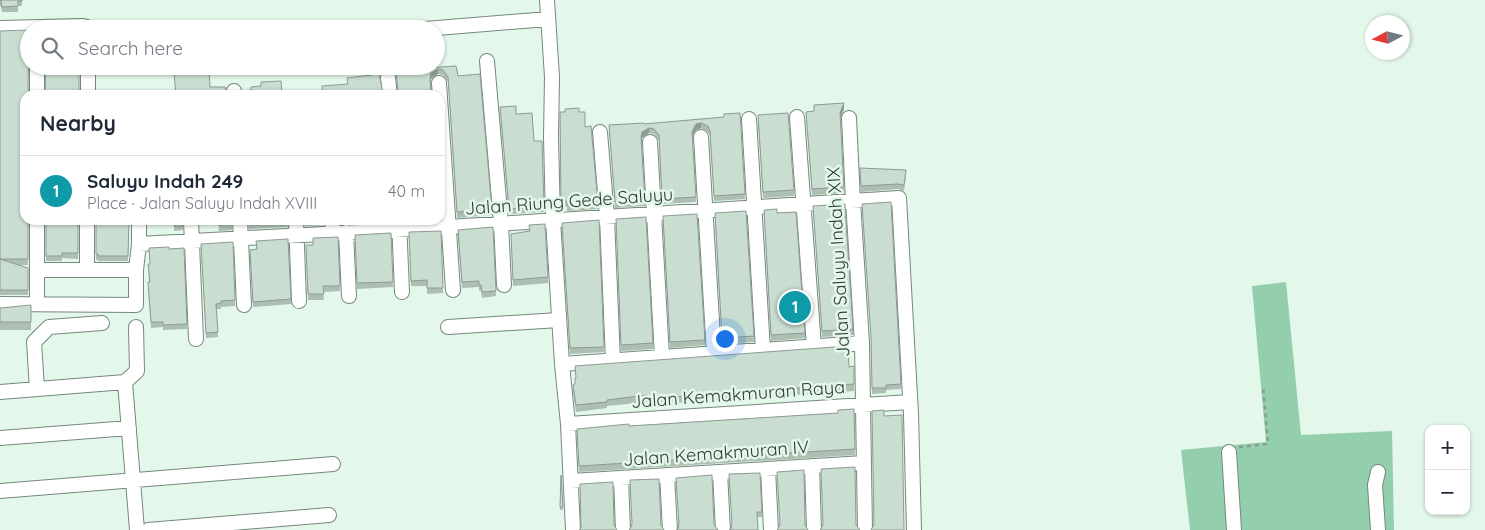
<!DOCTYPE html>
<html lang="en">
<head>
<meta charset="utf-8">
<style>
	body { margin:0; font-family:Quicksand,sans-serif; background:#f6f6f7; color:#1f2937 }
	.controls { position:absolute; right:15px; bottom:15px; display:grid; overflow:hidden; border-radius:10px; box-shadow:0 1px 4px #0004 }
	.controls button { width:45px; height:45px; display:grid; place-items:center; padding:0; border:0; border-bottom:1px solid #e0e1e3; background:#fff; color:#1f2937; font:25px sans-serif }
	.compass { position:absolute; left:1365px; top:15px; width:45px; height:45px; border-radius:50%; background:#fff; box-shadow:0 1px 4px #0004; rotate:263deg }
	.you { position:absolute; left:724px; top:338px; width:18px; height:18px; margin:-12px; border:4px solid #fff; border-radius:50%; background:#1a73e8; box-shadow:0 0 0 8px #1a73e833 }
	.badge { display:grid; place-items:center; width:32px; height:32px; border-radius:50%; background:#db2777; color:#fff; font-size:16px; font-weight:700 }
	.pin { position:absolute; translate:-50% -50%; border:2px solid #fff; box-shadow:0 1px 5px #0006 }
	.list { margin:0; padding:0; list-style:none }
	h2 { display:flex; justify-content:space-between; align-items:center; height:65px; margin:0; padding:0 20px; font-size:21px }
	h2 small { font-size:16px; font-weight:400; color:#747a83 }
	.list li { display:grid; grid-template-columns:32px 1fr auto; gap:15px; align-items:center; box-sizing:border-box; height:70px; padding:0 20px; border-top:1px solid #e0e1e3 }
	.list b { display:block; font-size:19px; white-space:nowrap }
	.list p { margin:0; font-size:16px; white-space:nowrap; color:#747a83 }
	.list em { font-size:16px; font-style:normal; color:#747a83 }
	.icon { flex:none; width:28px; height:28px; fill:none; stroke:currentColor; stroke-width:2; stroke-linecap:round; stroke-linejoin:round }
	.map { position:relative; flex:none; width:1485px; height:530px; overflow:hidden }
	.search { position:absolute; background:#fff; box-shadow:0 1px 4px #0004; left:20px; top:20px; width:425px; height:55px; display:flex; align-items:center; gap:12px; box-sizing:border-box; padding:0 18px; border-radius:28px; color:#747a83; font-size:19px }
	.panel { position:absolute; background:#fff; box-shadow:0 1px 4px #0004; left:20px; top:90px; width:425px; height:135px; border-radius:15px }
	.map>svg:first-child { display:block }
</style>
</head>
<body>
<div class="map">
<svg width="1485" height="530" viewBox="0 0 1485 530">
	<rect width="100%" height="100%" fill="#e3f7ea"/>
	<!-- green -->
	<path fill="#93cfac" d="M 1286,282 L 1301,435 L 1392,431 L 1394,530 L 1190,530 L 1181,450 L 1266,442 L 1252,286 Z"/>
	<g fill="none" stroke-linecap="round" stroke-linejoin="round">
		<!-- minor casing -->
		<g stroke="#75887c" stroke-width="16">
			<path id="minor" d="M 547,0 L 552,77 L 551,137 L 553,220 L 562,364 L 568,424 L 573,530
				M 0,28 L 83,26 L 87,27 L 88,29
				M 425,29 L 548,19
				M 487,61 L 501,223 L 504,285
				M 388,78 L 390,95
				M 439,83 L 453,290
				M 234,91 L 234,95
				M 37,95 L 37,66
				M 88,95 L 88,66
				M 797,117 L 814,347
				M 849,118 L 853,201 L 862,343 L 865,530
				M 749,119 L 763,350
				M 600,132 L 607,217 L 613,361
				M 701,137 L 714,354
				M 650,142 L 662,357
				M 37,220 L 37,304
				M 139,220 L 139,244
				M 191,220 L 196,339
				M 240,220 L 244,305
				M 296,220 L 299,301
				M 332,220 L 333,234
				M 399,220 L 402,292
				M 346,232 L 349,296
				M 37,270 L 136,270
				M 87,270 L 87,220
				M 0,304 L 136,305 L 136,270 L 139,244 L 449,227 L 899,198 L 911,414 L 914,530
				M 448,327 L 559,320
				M 562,364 L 862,343
				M 125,382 L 137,530
				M 37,389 L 34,342 L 49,327 L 102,323
				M 0,392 L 125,382 L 137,371 L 136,327
				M 568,424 L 910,402
				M 0,438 L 129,428
				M 1229,452 L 1234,530
				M 812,466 L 814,530
				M 768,469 L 771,530
				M 720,472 L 723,530
				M 1378,472 L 1375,485 L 1378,530
				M 667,475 L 670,530
				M 621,478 L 623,530
				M 571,481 L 864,463
				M 0,491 L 333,464
				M 148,530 L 329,515"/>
		</g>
		<!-- path -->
		<path stroke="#8c9b91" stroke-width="2.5" stroke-dasharray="4 4" stroke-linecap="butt" d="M 1239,447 L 1268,444 L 1263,386"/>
		<!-- minor -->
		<use href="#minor" stroke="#fff" stroke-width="14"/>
	</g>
	<!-- wall -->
	<path fill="#adbeb3" d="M 0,0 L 22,0 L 22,6 L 18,6 L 18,12 L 2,12 L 1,7 L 0,6 Z
		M 0,31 L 28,90 L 28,265 L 18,265 L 28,268 L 28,295 L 0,295 Z
		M 456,66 L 492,210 L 492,215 L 457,218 L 448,82 L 443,75 L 438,74 L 431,79 L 431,82 L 398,93 L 396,70 Z
		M 500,107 L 516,114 L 534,141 L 542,141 L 544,212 L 509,214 Z
		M 844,109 L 840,118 L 844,193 L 812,195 L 806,112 Z
		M 560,112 L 579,112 L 585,127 L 598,203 L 598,209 L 567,211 L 567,207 L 561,207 Z
		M 724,117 L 745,194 L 745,199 L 714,201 L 710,136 L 708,132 L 701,128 L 696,130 L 693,137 L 696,202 L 662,204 L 659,141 L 654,134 L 649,133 L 642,138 L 642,141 L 645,206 L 615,208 L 609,125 L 644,124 Z
		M 758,121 L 794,190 L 794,196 L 763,198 Z
		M 860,168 L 906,176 L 904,191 L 898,189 L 861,192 Z
		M 813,206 L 853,329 L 853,335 L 822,337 Z
		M 777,213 L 805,333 L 805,338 L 771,341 L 764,215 Z
		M 616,219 L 653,343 L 653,349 L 621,351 Z
		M 715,219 L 754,336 L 754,342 L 722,344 Z
		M 46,220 L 78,220 L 78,259 L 62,258 L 62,261 L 46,261 Z
		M 96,220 L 129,220 L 128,261 L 98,261 L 98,260 L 96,260 Z
		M 174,220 L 183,220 L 183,230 L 174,231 Z
		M 218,220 L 232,220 L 232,230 L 219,231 Z
		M 248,220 L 288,220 L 288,227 L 249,229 Z
		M 304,220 L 322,220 L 322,225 L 305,226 Z
		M 599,220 L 604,352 L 570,354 L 562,229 Z
		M 663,222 L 705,340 L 705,345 L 670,348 Z
		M 529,225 L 548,277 L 548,283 L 513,286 L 511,234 L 529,231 Z
		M 493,227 L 496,296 L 482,298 L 481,291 L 479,291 L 479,287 L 462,288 L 458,235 Z
		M 441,231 L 443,293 L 427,294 L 427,286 L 411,286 L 409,232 Z
		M 391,233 L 393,287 L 357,289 L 355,235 Z
		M 338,237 L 340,291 L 323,292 L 324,300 L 308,300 L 306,245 L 313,245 Z
		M 256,241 L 291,299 L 291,304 L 253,307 L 250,255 L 256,249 Z
		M 233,242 L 235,306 L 221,307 L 221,309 L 216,309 L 218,337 L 206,338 L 201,249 Z
		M 184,248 L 187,329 L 163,330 L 163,327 L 151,328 L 148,288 L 148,282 L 149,282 L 148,264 L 149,264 L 169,249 Z
		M 31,305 L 31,330 L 0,330 L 0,308 Z
		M 871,342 L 901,384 L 901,389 L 886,390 L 886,393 L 872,394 Z
		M 575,366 L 854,366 L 854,391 L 674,403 L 648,404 L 647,402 L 607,406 L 607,408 L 576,412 L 573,391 L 573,385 L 575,384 L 575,378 L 576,378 Z
		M 854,409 L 855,455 L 579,472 L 577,429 L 838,413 Z
		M 760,473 L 762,517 L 757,517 L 731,529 Z
		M 561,475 L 563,510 L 560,510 Z"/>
	<!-- shaded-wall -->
	<path fill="#8d9b92" d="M 438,69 L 438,74 L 431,79 L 430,84 L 431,73 Z
		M 844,103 L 844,109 L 840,118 L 840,113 Z
		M 701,123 L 701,128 L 696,130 L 692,138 L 692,132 L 696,124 Z
		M 649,128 L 649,133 L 642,138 L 641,142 L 641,137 L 642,132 Z"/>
	<!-- building -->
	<path fill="#c9ddd0" stroke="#8d9b92" d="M 0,0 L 22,0 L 22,1 L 18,1 L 18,6 L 2,7 L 1,1 Z
		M 29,30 L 28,89 L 30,94 L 31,95 L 25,95 L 25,220 L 28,220 L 28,259 L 0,259 L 0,31 Z
		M 46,66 L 79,66 L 79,90 L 82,95 L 43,95 L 45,93 Z
		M 456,66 L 458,76 L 480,74 L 492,210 L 457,212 L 448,77 L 443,70 L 438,69 L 431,73 L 430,78 L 431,95 L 395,95 L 398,92 L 396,70 Z
		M 209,71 L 210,87 L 225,87 L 227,94 L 228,95 L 176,95 L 174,73 Z
		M 372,73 L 379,73 L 383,94 L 384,95 L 322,95 L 322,86 L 348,84 L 347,78 L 372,75 Z
		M 281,81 L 282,95 L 240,95 L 242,91 L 251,90 L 251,87 L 261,86 L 261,82 Z
		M 119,94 L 149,95 L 119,95 Z
		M 844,103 L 840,113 L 844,187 L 812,189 L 806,112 L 814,111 L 814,105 Z
		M 516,106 L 516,114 L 532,113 L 534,141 L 542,141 L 544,206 L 509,209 L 500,107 Z
		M 579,108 L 579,112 L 585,112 L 585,127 L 591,126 L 598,203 L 567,205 L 567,201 L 561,202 L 560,112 L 565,112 L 565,109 Z
		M 740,113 L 745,194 L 714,196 L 710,131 L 708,126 L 701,123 L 696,124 L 692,132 L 696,197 L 662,199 L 659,135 L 654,129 L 649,128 L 642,132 L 641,137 L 645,200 L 615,202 L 609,125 L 644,123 L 644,124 L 724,117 L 724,114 Z
		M 788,113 L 794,190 L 763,192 L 758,115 Z
		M 860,168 L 906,170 L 904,185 L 898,184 L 861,186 Z
		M 891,202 L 901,384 L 886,385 L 886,388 L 872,388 L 871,337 L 862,204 Z
		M 845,204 L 853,329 L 822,331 L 813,206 Z
		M 777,209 L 777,213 L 796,212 L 805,333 L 771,335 L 764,210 Z
		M 746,211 L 754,336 L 722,338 L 715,213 Z
		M 697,214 L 705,340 L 670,342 L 663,216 Z
		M 646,217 L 653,343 L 621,345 L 616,219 Z
		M 46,220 L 78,220 L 78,253 L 62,253 L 62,256 L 46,256 Z
		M 96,220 L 129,220 L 128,256 L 98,256 L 98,254 L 96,254 Z
		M 174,220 L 183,220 L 183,226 L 174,226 Z
		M 218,220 L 232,220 L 232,224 L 219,225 Z
		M 249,220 L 288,220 L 288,221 L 249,223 Z
		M 599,220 L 604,347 L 570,348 L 562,223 Z
		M 545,224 L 548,277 L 513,280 L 511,234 L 530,231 L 529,225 Z
		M 493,227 L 496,291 L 482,292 L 481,285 L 479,285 L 479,281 L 462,282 L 458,230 Z
		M 441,231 L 443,288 L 427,288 L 427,280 L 411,281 L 409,232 Z
		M 391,233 L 393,282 L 357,283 L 355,235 Z
		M 338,237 L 340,286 L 323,286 L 324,294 L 308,294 L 306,245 L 313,245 L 313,238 Z
		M 288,239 L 291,299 L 253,302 L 250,250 L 257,249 L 256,241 Z
		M 233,242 L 235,300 L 221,301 L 221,303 L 216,304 L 218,332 L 206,333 L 201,244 Z
		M 169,247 L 169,249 L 184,248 L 187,324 L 163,325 L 163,322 L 151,322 L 148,282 L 150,282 L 148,264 L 150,264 L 149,248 Z
		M 0,259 L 28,268 L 28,290 L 0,290 Z
		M 31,305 L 31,322 L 0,322 L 0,308 Z
		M 848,346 L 849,367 L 854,366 L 854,384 L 674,397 L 648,398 L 647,395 L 607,400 L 607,402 L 576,405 L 573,385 L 575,384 L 575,378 L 576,378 L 575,366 Z
		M 854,409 L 855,449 L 579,466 L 577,429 L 629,424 L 629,426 L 838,413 L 838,410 Z
		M 884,410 L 884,416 L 902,415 L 904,530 L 871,530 L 874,524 L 872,411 Z
		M 855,467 L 856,525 L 860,530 L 820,530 L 821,529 L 823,524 L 821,469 Z
		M 804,470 L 805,525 L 808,530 L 777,530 L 778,529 L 780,524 L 777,472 Z
		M 760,473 L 762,512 L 757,512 L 758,530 L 729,530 L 731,529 L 732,524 L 729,474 Z
		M 561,475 L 563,507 L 560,507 Z
		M 712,475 L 714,525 L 718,530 L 676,530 L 678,529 L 679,524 L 676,478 Z
		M 659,479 L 661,525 L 664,530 L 629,530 L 630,529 L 632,524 L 630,480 Z
		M 613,482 L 614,525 L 617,530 L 579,530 L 581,528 L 580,484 Z"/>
	<g text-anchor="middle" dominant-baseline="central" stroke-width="5" stroke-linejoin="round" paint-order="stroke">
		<!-- street labels -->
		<g font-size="18" fill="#333b36" stroke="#e3f7ea">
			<text transform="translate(569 201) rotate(-4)">Jalan Riung Gede Saluyu</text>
			<text transform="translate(838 262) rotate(-93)">Jalan Saluyu Indah XIX</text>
			<text transform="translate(738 394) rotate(-4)">Jalan Kemakmuran Raya</text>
			<text transform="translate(716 453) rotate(-4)">Jalan Kemakmuran IV</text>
		</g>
	</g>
</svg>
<div class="controls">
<button>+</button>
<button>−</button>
</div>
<svg class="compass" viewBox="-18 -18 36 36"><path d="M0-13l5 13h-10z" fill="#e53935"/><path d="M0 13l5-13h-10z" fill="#747a83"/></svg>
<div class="you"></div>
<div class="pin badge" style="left:795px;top:307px;background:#0f9aa8">1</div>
<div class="search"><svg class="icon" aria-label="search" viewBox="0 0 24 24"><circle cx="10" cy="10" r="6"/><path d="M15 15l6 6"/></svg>Search here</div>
<section class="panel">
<h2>Nearby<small></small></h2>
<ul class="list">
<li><span class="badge" style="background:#0f9aa8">1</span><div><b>Saluyu Indah 249</b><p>Place · Jalan Saluyu Indah XVIII</p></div><em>40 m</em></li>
</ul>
</section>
</div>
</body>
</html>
